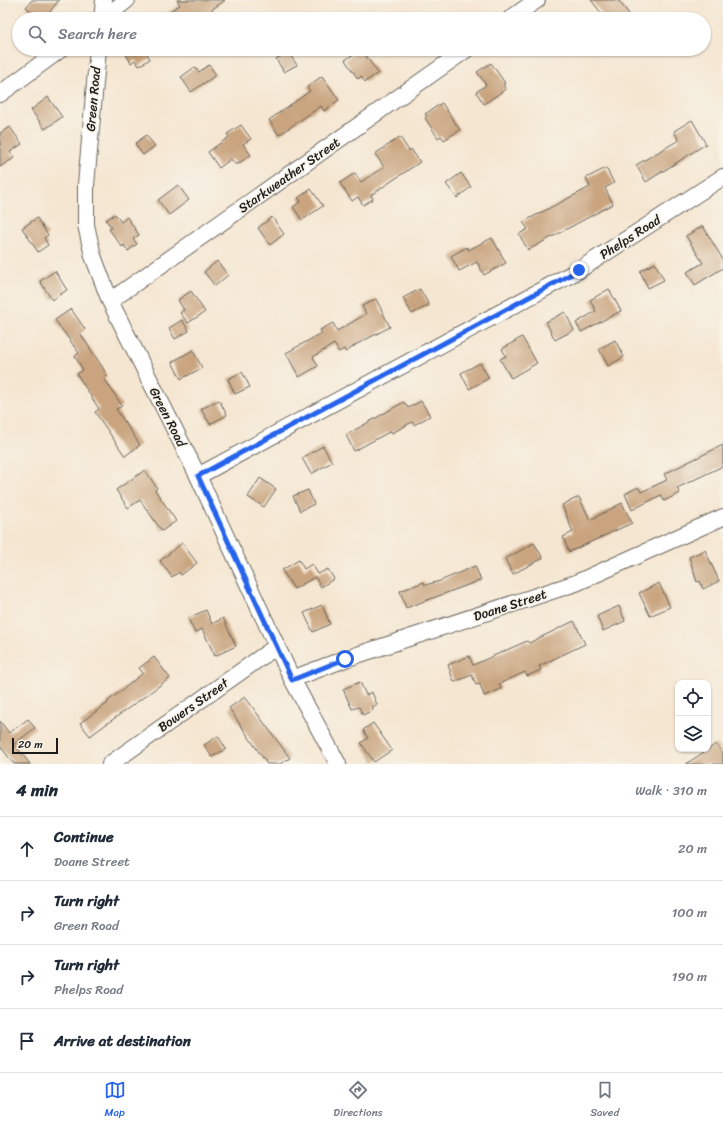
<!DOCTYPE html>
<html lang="en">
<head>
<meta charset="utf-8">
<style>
	body { margin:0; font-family:Sriracha,sans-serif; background:#f6f6f7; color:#1f2937 }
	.controls { position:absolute; right:12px; bottom:12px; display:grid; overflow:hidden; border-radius:8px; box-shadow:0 1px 3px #0004 }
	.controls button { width:36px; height:36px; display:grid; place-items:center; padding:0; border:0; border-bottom:1px solid #e0e1e3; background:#fff; color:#1f2937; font:20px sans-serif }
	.scale { position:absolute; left:12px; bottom:10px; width:46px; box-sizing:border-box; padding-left:4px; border:2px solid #1c1c1c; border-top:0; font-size:11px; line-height:14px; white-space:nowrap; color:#1c1c1c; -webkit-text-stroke:3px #f7f3e8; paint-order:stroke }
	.stop { position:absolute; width:12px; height:12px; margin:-9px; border:3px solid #2563eb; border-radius:50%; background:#fff }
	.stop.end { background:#2563eb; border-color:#fff; box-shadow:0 1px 4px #0008 }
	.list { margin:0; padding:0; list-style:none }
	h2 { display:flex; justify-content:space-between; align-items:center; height:52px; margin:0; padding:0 16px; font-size:17px }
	h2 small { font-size:13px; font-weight:400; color:#747a83 }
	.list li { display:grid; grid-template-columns:26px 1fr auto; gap:12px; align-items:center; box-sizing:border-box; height:64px; padding:0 16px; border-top:1px solid #e0e1e3 }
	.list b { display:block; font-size:15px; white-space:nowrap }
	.list p { margin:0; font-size:13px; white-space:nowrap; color:#747a83 }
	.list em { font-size:13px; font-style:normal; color:#747a83 }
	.icon { flex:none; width:22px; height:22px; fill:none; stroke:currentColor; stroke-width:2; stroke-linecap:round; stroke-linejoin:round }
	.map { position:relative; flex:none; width:723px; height:764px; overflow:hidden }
	.search { position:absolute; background:#fff; box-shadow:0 1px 3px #0004; left:12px; right:12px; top:12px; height:44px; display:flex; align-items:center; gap:10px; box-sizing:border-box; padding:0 14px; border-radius:22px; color:#747a83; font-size:15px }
	.sheet { height:308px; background:#fff }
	nav { display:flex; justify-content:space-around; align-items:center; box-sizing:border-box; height:56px; border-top:1px solid #e0e1e3; background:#fff; font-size:11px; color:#747a83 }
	nav a { display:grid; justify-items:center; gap:2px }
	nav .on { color:#2563eb }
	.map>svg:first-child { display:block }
</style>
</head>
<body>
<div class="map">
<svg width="723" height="764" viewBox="0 0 723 764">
	<rect width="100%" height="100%" fill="#f7f3e8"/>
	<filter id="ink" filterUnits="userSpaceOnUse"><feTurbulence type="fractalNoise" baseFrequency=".025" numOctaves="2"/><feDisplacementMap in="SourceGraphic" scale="8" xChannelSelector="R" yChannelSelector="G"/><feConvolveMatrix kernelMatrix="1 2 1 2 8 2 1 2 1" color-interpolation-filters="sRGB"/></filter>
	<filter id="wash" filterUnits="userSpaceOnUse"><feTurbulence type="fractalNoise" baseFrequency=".012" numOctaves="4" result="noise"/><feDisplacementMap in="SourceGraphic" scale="16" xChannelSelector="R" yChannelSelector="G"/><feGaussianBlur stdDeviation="0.9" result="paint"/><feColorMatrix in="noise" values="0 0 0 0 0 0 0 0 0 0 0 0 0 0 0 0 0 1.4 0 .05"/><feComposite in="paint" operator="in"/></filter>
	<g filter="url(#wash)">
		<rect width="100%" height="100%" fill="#f5e6d1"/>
		<g id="blocks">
			<!-- building -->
			<path fill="#c9a47f" d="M 32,0 L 59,0 L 44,19 L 41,19 L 26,7 Z
				M 177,0 L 225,0 L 199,19 L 157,19 L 180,5 Z
				M 591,0 L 618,0 L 629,14 L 623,19 L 606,19 Z
				M 123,49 L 155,49 L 147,54 L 150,59 L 139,66 L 135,60 L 131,63 Z
				M 361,49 L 378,73 L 365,82 L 361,76 L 358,79 L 345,60 Z
				M 288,52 L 297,65 L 284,72 L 276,59 Z
				M 491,63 L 505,83 L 503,84 L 506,89 L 484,104 L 476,92 L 486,85 L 477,72 Z
				M 209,65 L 216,75 L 191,92 L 181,77 L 195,67 L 199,72 Z
				M 322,76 L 339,100 L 324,111 L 321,106 L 279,135 L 269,120 L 310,91 L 307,87 Z
				M 48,97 L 62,117 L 45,129 L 31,110 Z
				M 442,103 L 460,130 L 444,140 L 441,136 L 438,138 L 425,118 L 427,116 L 425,114 Z
				M 692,120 L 706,144 L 646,182 L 636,165 L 679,140 L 674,131 Z
				M 241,125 L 251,139 L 243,144 L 251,155 L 236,165 L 231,159 L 219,168 L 208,152 L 229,137 L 227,134 Z
				M 10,127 L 22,144 L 10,152 L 14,158 L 0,167 L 0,133 Z
				M 146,135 L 155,146 L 143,155 L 135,144 Z
				M 400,137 L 409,151 L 411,149 L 420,162 L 371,195 L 373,199 L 363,205 L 358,197 L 352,201 L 340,183 L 355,173 L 361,182 L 384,167 L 375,154 Z
				M 606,168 L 614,183 L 605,188 L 613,204 L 528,250 L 519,234 L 528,229 L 523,222 L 590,187 L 586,178 Z
				M 461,173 L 471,187 L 457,198 L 446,184 Z
				M 178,185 L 189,200 L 169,215 L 158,200 Z
				M 311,189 L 323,206 L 302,220 L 293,207 L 301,201 L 298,198 Z
				M 115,214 L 121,222 L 127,217 L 139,235 L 133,239 L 137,244 L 128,251 L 124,245 L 122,247 L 109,229 L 112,228 L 106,220 Z
				M 272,217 L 284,234 L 270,245 L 258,228 Z
				M 37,218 L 48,235 L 44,238 L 48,245 L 38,252 L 22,228 Z
				M 703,226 L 723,260 L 723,268 L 695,285 L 687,272 L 703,263 L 686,236 Z
				M 492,238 L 506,263 L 484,275 L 477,262 L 459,271 L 451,256 L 467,247 L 468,250 Z
				M 217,261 L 228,275 L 215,286 L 204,272 Z
				M 655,263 L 664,280 L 648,288 L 640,271 Z
				M 55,271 L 67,290 L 52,300 L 40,281 Z
				M 420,289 L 429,305 L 412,314 L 403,298 Z
				M 609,289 L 621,311 L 581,332 L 576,323 L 596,311 L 590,300 Z
				M 191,291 L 205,312 L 188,323 L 180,313 L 184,310 L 178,300 Z
				M 376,299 L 390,327 L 357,344 L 346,352 L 344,349 L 339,352 L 334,344 L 313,357 L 318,366 L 299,377 L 286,353 L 322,333 L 320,330 L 333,323 L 337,331 L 366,314 L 362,306 Z
				M 71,309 L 85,329 L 80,333 L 103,368 L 107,376 L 104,378 L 122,406 L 116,409 L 140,445 L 125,456 L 95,412 L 99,409 L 77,374 L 83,370 L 75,356 L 79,353 L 55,320 Z
				M 565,312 L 574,330 L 555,340 L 546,322 Z
				M 182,320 L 189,331 L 175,339 L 169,328 Z
				M 522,337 L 537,363 L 511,378 L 500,359 L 506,356 L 502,349 Z
				M 615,340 L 624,357 L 608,366 L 599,349 Z
				M 193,350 L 202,368 L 181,379 L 172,362 Z
				M 480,363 L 489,378 L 469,389 L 461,373 Z
				M 242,372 L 250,387 L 235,394 L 228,379 Z
				M 219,400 L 227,415 L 210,424 L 201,409 Z
				M 421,401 L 430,416 L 414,425 L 412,422 L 392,433 L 391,431 L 354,451 L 346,435 L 404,402 L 408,408 Z
				M 723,445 L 723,466 L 677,488 L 680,493 L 664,501 L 661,495 L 632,510 L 625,494 L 638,487 L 641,492 L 667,480 L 664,474 Z
				M 323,446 L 332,462 L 311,474 L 302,458 Z
				M 145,470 L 157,488 L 155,490 L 176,521 L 162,531 L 140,500 L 128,508 L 116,490 Z
				M 260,478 L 276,489 L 264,507 L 248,497 Z
				M 308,490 L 314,504 L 300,511 L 293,496 Z
				M 579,497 L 590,520 L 622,503 L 632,523 L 569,552 L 563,537 L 573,532 L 562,505 Z
				M 182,543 L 197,563 L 181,575 L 179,572 L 172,577 L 160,561 Z
				M 534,543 L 543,558 L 513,574 L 505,559 Z
				M 705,550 L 719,581 L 703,589 L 700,581 L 697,582 L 689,557 Z
				M 299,560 L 304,569 L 312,564 L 318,574 L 328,569 L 334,579 L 321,587 L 315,577 L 294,589 L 282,570 Z
				M 475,566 L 481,580 L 406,608 L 400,591 L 424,582 L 425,585 L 440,581 Z
				M 659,583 L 670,607 L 650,616 L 639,593 Z
				M 322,605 L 330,624 L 313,632 L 304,613 Z
				M 619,606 L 625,621 L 603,631 L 597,616 Z
				M 206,610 L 212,624 L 223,618 L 236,646 L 215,656 L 202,629 L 195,633 L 188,618 Z
				M 574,621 L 585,644 L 539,666 L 541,670 L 527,676 L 525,672 L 499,684 L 501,689 L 484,696 L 480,684 L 476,685 L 472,675 L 454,682 L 448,665 L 469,656 L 473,665 L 527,641 L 529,643 Z
				M 154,657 L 170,678 L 90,736 L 80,723 L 108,703 L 107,702 L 143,673 L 139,668 Z
				M 360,682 L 366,695 L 372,692 L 377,705 L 372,707 L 373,710 L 363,715 L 359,707 L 352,709 L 343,689 Z
				M 245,697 L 290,758 L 280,764 L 267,764 L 229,708 Z
				M 28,719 L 35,728 L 14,744 L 30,764 L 14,764 L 0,746 L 0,721 L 9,733 Z
				M 373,723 L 392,750 L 374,762 L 361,743 L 368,738 L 363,730 Z
				M 218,736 L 226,749 L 212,757 L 204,745 Z
				M 716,744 L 723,754 L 723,764 L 686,764 Z"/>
		</g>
	</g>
	<g filter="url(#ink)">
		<use href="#blocks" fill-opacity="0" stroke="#68635b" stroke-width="1"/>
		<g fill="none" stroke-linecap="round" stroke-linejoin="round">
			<!-- minor casing -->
			<g stroke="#68635b" stroke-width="18">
				<path id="minor" d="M 102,19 L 104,0
					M 103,19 L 127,0
					M 510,19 L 537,0
					M 98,49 L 86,185 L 86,225 L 93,256 L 110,301 L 198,476 L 292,679 L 338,764
					M 0,94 L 61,49
					M 110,301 L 467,49
					M 198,476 L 579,270 L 723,177
					M 292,679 L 345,659 L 576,583 L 723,517
					M 110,764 L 277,646"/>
			</g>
			<!-- minor -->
			<use href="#minor" stroke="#fff" stroke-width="16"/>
		</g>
	</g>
	<g fill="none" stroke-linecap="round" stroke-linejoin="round" filter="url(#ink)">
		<!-- route -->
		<path stroke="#2563eb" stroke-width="5" d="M 345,659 L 292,680 L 198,476 L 579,270"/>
	</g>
	<g text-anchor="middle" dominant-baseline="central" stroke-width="3.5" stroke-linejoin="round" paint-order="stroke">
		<!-- street labels -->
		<g font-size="13" fill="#1c1c1c" stroke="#f7f3e8">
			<text transform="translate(93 99) rotate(-85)">Green Road</text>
			<text transform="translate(289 175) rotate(-35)">Starkweather Street</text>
			<text transform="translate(630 237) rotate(-33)">Phelps Road</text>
			<text transform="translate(168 417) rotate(63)">Green Road</text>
			<text transform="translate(510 605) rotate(-18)">Doane Street</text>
			<text transform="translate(193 705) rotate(-35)">Bowers Street</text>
		</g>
	</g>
</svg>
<div class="controls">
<button><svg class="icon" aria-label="locate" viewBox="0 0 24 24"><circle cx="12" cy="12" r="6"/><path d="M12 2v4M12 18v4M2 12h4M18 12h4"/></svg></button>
<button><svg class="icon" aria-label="layers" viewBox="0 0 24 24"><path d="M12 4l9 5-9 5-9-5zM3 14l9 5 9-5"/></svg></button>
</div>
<div class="scale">20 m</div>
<div class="stop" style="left:345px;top:659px"></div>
<div class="stop end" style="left:579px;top:270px"></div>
<div class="search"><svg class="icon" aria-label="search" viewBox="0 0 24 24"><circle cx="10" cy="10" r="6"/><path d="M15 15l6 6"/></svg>Search here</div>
</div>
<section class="sheet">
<h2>4 min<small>Walk · 310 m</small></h2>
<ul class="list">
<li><svg class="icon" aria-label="ahead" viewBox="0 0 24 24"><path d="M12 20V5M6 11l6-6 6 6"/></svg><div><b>Continue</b><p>Doane Street</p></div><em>20 m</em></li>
<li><svg class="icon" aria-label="right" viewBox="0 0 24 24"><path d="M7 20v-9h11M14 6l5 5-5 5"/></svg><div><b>Turn right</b><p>Green Road</p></div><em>100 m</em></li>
<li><svg class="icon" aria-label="right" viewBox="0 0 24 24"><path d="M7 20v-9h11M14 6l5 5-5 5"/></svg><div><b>Turn right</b><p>Phelps Road</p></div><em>190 m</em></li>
<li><svg class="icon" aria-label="arrive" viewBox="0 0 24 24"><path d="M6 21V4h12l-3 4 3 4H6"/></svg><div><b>Arrive at destination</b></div></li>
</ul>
</section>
<nav>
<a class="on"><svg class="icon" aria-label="map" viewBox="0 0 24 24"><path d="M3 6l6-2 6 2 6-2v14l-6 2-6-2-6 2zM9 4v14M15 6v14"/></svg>Map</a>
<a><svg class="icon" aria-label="directions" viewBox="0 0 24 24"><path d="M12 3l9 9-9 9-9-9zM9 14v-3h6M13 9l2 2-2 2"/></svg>Directions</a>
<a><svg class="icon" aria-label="saved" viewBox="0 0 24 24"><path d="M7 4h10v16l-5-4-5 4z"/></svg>Saved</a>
</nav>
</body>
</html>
